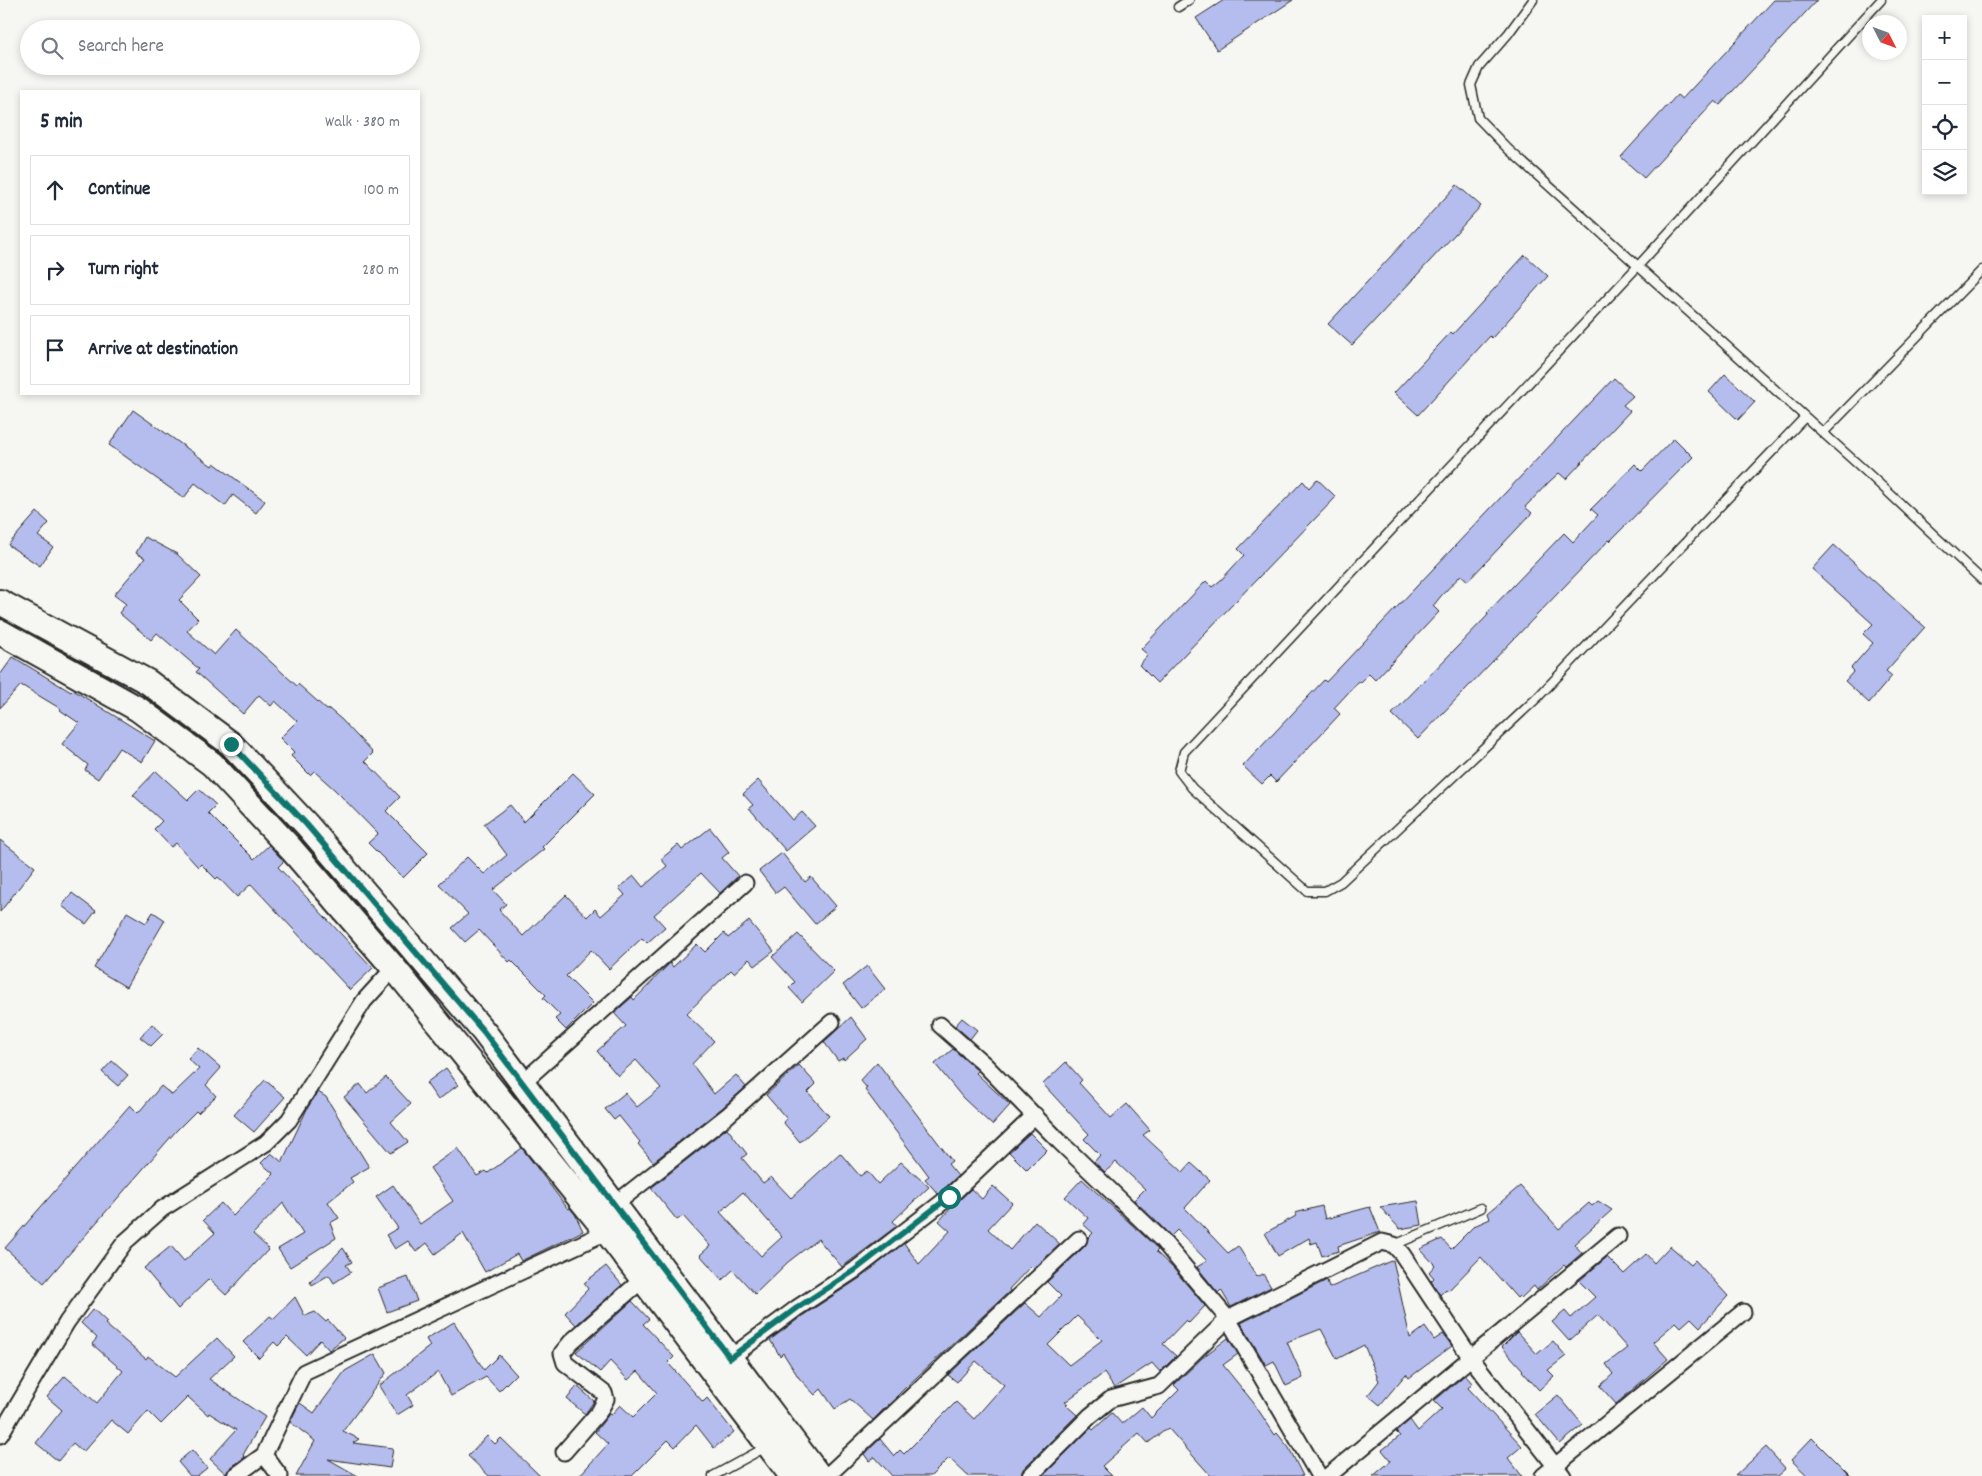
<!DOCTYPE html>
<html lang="en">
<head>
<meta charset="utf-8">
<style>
	body { margin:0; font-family:Dekko,sans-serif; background:#f6f6f7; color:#1f2937 }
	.controls { position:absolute; right:15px; top:15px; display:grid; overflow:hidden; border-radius:0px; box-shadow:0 2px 8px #0003 }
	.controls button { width:45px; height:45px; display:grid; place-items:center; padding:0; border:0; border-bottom:1px solid #e0e1e3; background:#fff; color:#1f2937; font:25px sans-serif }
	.compass { position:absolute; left:1862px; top:15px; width:45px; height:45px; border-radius:50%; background:#fff; box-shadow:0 2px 8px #0003; rotate:132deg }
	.stop { position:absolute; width:15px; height:15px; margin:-11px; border:4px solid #0f766e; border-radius:50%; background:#fff }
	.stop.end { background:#0f766e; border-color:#fff; box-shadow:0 1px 5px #0008 }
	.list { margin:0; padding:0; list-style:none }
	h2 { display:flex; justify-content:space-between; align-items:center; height:65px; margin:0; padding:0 20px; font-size:21px }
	h2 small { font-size:16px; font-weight:400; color:#747a83 }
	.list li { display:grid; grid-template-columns:32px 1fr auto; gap:15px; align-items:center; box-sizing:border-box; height:70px; margin:0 10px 10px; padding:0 10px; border:1px solid #e0e1e3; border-radius:0px }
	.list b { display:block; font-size:19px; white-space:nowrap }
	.list em { font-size:16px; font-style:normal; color:#747a83 }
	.icon { flex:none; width:28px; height:28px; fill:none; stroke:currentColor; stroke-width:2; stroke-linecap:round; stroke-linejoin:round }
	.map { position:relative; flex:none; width:1982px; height:1476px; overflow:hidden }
	.search { position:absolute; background:#fff; box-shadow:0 2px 8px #0003; left:20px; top:20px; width:400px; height:55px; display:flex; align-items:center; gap:12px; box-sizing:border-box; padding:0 18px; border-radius:28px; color:#747a83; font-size:19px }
	.panel { position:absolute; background:#fff; box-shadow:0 2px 8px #0003; left:20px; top:90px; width:400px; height:305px; border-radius:0px }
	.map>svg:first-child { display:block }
</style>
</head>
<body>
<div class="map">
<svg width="1982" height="1476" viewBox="0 0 1982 1476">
	<rect width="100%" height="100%" fill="#f6f6f2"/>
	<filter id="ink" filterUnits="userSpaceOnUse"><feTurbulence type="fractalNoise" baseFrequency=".02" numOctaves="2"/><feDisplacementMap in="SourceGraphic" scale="10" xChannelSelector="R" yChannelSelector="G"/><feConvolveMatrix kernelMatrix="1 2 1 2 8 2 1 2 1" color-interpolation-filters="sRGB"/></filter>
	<g filter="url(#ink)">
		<!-- building -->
		<path fill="#b5bdee" stroke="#2b2b2b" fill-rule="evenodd" d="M 1224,0 L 1293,0 L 1217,50 L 1196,18 Z
			M 1774,0 L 1817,0 L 1720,105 L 1715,101 L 1644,178 L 1621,157 L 1677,95 L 1682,99 Z
			M 1457,185 L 1481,206 L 1352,345 L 1328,324 Z
			M 1525,255 L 1548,276 L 1492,338 L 1490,336 L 1418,415 L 1394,393 L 1451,332 L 1453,334 Z
			M 1725,374 L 1755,402 L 1738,420 L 1709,392 Z
			M 1614,378 L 1633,396 L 1623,405 L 1630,411 L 1566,479 L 1559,473 L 1550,481 L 1525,507 L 1532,513 L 1468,581 L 1461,575 L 1441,596 L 1433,606 L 1439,612 L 1375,680 L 1369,674 L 1361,682 L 1359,681 L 1334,708 L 1340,714 L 1276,782 L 1270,776 L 1262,784 L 1243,766 L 1324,680 L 1326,682 Z
			M 133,410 L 212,466 L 214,463 L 265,501 L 256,513 L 233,495 L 225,506 L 195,483 L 184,498 L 109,445 Z
			M 1674,438 L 1693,457 L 1610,541 L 1609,540 L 1418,739 L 1392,714 L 1488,615 L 1487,613 L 1564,533 L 1573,542 L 1598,515 L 1591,509 L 1608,492 L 1635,464 L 1642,471 Z
			M 1317,479 L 1336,497 L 1157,683 L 1139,665 L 1148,655 L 1141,649 L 1206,581 L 1212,587 L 1221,580 L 1244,555 L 1238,549 L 1303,481 L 1309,488 Z
			M 37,512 L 49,523 L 38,536 L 53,547 L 40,566 L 8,545 Z
			M 145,537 L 177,554 L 201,577 L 179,600 L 198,619 L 187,631 L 214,655 L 236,630 L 297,686 L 298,684 L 327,710 L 329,709 L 342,720 L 373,753 L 365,761 L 400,797 L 386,811 L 428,853 L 403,878 L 368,843 L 378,834 L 335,790 L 314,771 L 310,775 L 291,756 L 294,752 L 280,738 L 297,721 L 275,701 L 271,706 L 259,695 L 243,714 L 196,672 L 199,669 L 157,633 L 151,640 L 119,613 L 126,604 L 114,595 L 145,558 L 136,553 Z
			M 1834,545 L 1925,627 L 1886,671 L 1892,676 L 1869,703 L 1845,681 L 1854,671 L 1851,668 L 1873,643 L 1863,634 L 1873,624 L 1812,569 Z
			M 13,657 L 71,692 L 73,690 L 155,741 L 142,762 L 119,748 L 98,779 L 85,770 L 88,765 L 62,744 L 79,723 L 60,710 L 61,709 L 21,685 L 0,708 L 0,675 Z
			M 156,771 L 188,800 L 199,789 L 216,805 L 208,813 L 254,859 L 269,845 L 284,861 L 278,867 L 373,968 L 350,990 L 251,884 L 237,897 L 218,877 L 216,879 L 201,864 L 198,867 L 176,843 L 171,847 L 154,829 L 162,821 L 133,795 Z
			M 573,773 L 595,794 L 542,847 L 544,849 L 493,890 L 506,904 L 499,910 L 523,936 L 566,895 L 587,917 L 595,909 L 601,916 L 625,895 L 619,888 L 634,876 L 643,887 L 667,866 L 661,859 L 678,845 L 682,850 L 710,828 L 729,852 L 722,858 L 738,876 L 720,893 L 701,873 L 654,915 L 665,927 L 647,943 L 642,938 L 609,969 L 591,950 L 566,976 L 593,1003 L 566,1030 L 555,1019 L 560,1015 L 543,998 L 546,995 L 511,960 L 509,962 L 479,930 L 465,942 L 452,928 L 468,914 L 439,884 L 467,857 L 484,874 L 507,855 L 484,824 L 510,805 L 524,822 Z
			M 758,780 L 793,820 L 802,812 L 815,826 L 786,851 L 749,808 L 753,805 L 743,794 Z
			M 0,840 L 35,867 L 0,912 Z
			M 782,853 L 805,882 L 811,877 L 836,906 L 815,924 L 784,887 L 776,893 L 759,871 Z
			M 72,893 L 96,911 L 86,924 L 62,906 Z
			M 127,912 L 146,923 L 153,912 L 165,920 L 126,987 L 94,968 Z
			M 749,921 L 774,951 L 755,966 L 749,959 L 734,973 L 731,970 L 686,1014 L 714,1041 L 692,1064 L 714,1094 L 736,1075 L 746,1087 L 721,1109 L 653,1162 L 638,1144 L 640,1142 L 619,1116 L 614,1120 L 605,1109 L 625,1093 L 637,1107 L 661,1088 L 636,1060 L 618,1076 L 597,1051 L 626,1026 L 614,1013 L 632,997 L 634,1000 L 670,963 L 673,967 L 697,944 L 705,952 L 724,933 L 728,938 Z
			M 798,934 L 834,971 L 802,1002 L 789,988 L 795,982 L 772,957 Z
			M 867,966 L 885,989 L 861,1008 L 843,985 Z
			M 851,1017 L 867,1039 L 844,1060 L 843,1058 L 838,1061 L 824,1042 Z
			M 962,1018 L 977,1030 L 970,1039 L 955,1026 Z
			M 152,1024 L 163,1034 L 151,1046 L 140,1037 Z
			M 198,1048 L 221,1068 L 206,1085 L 216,1096 L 198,1113 L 196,1111 L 176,1131 L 44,1283 L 5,1248 L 130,1105 L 138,1113 L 161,1086 L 172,1095 L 199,1069 L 188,1059 Z
			M 953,1049 L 978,1071 L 976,1073 L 1010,1105 L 992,1125 L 963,1098 L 935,1064 Z
			M 112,1061 L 128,1075 L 118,1086 L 102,1072 Z
			M 877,1062 L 952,1161 L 948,1164 L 958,1176 L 938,1194 L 925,1179 L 929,1176 L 865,1090 L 867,1088 L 860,1080 Z
			M 1066,1062 L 1082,1080 L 1079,1083 L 1111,1118 L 1127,1104 L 1150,1130 L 1143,1135 L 1183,1172 L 1191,1163 L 1210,1180 L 1185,1208 L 1228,1253 L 1238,1246 L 1257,1277 L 1263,1274 L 1271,1287 L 1231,1307 L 1221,1290 L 1218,1293 L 1197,1267 L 1207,1261 L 1177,1230 L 1171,1236 L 1134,1200 L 1145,1189 L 1116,1162 L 1105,1172 L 1094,1162 L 1100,1155 L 1084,1139 L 1089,1134 L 1043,1084 Z
			M 799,1065 L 816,1084 L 808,1092 L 829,1116 L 800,1142 L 783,1122 L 787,1119 L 766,1095 Z
			M 446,1068 L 458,1085 L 438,1100 L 426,1083 Z
			M 386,1077 L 411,1104 L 391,1122 L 408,1142 L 391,1153 L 344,1097 L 360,1084 L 367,1093 Z
			M 265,1080 L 285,1097 L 254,1132 L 234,1115 Z
			M 318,1092 L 326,1097 L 369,1167 L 350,1178 L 353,1182 L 328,1202 L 339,1218 L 330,1223 L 336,1238 L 290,1267 L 278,1249 L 303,1234 L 283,1203 L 253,1234 L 269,1249 L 226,1295 L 209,1279 L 178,1309 L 144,1268 L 171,1246 L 184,1261 L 215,1233 L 203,1220 L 221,1203 L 233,1216 L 274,1174 L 261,1163 L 271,1153 L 282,1162 L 308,1107 Z
			M 727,1128 L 747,1154 L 742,1158 L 763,1183 L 771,1177 L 791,1198 L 840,1153 L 860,1176 L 867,1171 L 878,1184 L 901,1162 L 929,1187 L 893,1221 L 897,1226 L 842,1267 L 818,1239 L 788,1262 L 755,1294 L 733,1270 L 722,1280 L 700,1255 L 710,1246 L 683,1216 L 677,1220 L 651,1188 ZM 743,1192 L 782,1237 L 761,1256 L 720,1212 Z
			M 1030,1133 L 1047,1150 L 1027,1170 L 1009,1152 Z
			M 458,1148 L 477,1176 L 486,1171 L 488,1173 L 522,1148 L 568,1209 L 570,1208 L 575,1214 L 583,1231 L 521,1261 L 517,1254 L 485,1272 L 463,1233 L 435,1254 L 427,1243 L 416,1252 L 408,1241 L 395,1249 L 386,1235 L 398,1228 L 376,1197 L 393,1185 L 420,1224 L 453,1201 L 430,1168 Z
			M 1082,1179 L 1154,1245 L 1158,1250 L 1156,1252 L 1173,1268 L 1205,1306 L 1189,1323 L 1186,1320 L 1163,1344 L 1176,1356 L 1160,1372 L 1152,1363 L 1114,1388 L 1104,1373 L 1065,1402 L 1068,1404 L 1066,1405 L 1077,1415 L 1023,1469 L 1021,1476 L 968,1476 L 949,1458 L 931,1476 L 892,1476 L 875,1457 L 869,1461 L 864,1454 L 880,1439 L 894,1456 L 900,1450 L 904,1454 L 956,1402 L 974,1419 L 1004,1385 L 976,1361 L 957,1382 L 948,1375 L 1025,1303 L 1041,1317 L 1061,1296 L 1047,1282 L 1085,1246 L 1088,1238 L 1093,1233 L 1083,1224 L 1088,1218 L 1065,1197 ZM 1077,1316 L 1102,1340 L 1069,1365 L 1048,1345 Z
			M 993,1186 L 1012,1203 L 988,1229 L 1010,1250 L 1035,1221 L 1060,1244 L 1034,1269 L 1031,1266 L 1009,1289 L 1010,1291 L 905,1388 L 873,1420 L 850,1399 L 835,1409 L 821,1389 L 815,1395 L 799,1378 L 783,1353 L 780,1356 L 770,1340 L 802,1316 L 860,1278 L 904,1243 L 919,1264 L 950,1231 L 939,1221 L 951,1208 L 971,1189 L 982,1199 Z
			M 1520,1186 L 1559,1229 L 1589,1203 L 1592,1206 L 1598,1201 L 1612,1210 L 1574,1244 L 1582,1253 L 1566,1267 L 1564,1265 L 1537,1290 L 1534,1286 L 1521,1298 L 1519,1296 L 1517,1298 L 1481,1257 L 1448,1291 L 1446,1289 L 1440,1295 L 1431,1281 L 1434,1278 L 1429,1272 L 1435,1265 L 1420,1249 L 1442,1239 L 1451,1249 L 1474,1226 L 1490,1219 L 1488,1213 Z
			M 1418,1201 L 1422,1225 L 1400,1229 L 1380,1207 Z
			M 1322,1206 L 1325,1219 L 1370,1207 L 1380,1232 L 1338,1246 L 1339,1251 L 1322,1256 L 1317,1242 L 1311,1244 L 1309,1238 L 1278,1256 L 1265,1233 L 1296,1216 L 1295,1213 Z
			M 1670,1246 L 1691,1264 L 1695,1260 L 1728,1296 L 1700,1327 L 1691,1318 L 1681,1327 L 1676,1322 L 1653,1342 L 1668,1359 L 1616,1404 L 1600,1386 L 1613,1374 L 1606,1364 L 1627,1348 L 1598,1315 L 1569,1341 L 1552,1322 L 1565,1311 L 1571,1318 L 1595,1297 L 1579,1281 L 1607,1257 L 1624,1274 L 1646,1254 L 1654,1263 Z
			M 343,1248 L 352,1262 L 346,1265 L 351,1272 L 334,1283 L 329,1275 L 312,1285 L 310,1282 Z
			M 1393,1260 L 1410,1338 L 1425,1327 L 1434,1340 L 1443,1334 L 1452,1346 L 1409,1378 L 1406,1374 L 1380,1405 L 1368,1395 L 1379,1381 L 1364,1345 L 1337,1359 L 1321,1329 L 1287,1342 L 1303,1378 L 1286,1386 L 1274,1361 L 1266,1365 L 1241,1323 L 1327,1280 L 1329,1288 Z
			M 606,1266 L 622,1285 L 576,1325 L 565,1313 L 588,1289 L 584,1283 Z
			M 408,1277 L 417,1301 L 387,1312 L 378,1288 Z
			M 295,1297 L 305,1316 L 315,1312 L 326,1322 L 328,1320 L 344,1338 L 329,1350 L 320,1340 L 306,1355 L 287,1337 L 278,1346 L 274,1342 L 259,1358 L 243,1342 L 270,1316 L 274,1319 Z
			M 632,1301 L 649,1319 L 643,1324 L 674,1357 L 668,1363 L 703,1402 L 707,1398 L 734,1432 L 714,1448 L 696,1425 L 675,1447 L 668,1440 L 632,1476 L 579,1476 L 608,1444 L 595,1432 L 609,1414 L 611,1415 L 620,1405 L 633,1417 L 657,1393 L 638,1371 L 628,1380 L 610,1361 L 600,1372 L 576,1352 Z
			M 93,1309 L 107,1322 L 105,1324 L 146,1359 L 148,1356 L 175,1377 L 217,1338 L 234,1356 L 209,1379 L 265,1417 L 243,1455 L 245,1457 L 230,1468 L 226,1474 L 210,1459 L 236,1430 L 209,1413 L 208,1415 L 188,1397 L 161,1424 L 148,1411 L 128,1434 L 111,1420 L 83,1452 L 73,1443 L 58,1461 L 36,1443 L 62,1410 L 47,1397 L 65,1376 L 97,1403 L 123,1371 L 92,1344 L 97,1338 L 81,1323 Z
			M 454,1322 L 484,1370 L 499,1355 L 516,1374 L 499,1391 L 486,1377 L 451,1396 L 438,1372 L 407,1395 L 413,1405 L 397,1415 L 379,1386 L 430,1346 L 426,1339 Z
			M 1517,1332 L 1537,1354 L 1553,1341 L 1566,1356 L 1548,1370 L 1554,1376 L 1539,1390 L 1522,1371 L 1523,1370 L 1502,1347 Z
			M 1228,1338 L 1238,1354 L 1223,1365 L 1253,1402 L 1275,1435 L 1277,1433 L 1289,1448 L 1303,1476 L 1211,1476 L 1168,1428 L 1148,1443 L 1139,1433 L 1102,1466 L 1112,1476 L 1043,1476 L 1091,1428 L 1093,1430 L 1112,1413 L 1122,1424 L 1142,1407 L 1151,1418 L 1179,1390 L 1174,1385 L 1203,1357 Z
			M 375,1354 L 386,1373 L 343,1431 L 359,1439 L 353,1443 L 393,1448 L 390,1468 L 328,1459 L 358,1476 L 296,1476 L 315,1441 L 290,1422 L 298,1406 L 300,1403 L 314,1413 L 345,1371 Z
			M 1465,1375 L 1472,1383 L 1468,1388 L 1522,1446 L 1508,1458 L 1522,1476 L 1373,1476 L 1391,1461 L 1382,1450 L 1400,1436 L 1396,1432 L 1410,1420 L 1418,1431 L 1442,1409 L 1434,1401 Z
			M 577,1386 L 594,1401 L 585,1414 L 567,1399 Z
			M 1558,1395 L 1583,1425 L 1560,1444 L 1535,1414 Z
			M 487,1436 L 495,1444 L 501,1438 L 540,1476 L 489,1476 L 468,1456 Z
			M 1812,1438 L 1850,1476 L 1808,1476 L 1791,1460 Z
			M 1766,1447 L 1786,1469 L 1778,1476 L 1735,1476 Z
			M 192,1450 L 207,1468 L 197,1476 L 190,1476 L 178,1462 Z"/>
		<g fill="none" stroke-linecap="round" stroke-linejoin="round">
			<!-- service casing -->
			<g stroke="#2b2b2b" stroke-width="11">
				<path id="service" d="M 1533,0 L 1508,34 L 1479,67 L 1471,85 L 1478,118 L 1508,149 L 1872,477 L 1982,580
					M 1178,7 L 1189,0
					M 1805,417 L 1538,697 L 1341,882 L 1325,891 L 1307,891 L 1192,788 L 1179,771 L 1184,752 L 1638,266 L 1881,0
					M 1823,433 L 1982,270
					M 1394,1245 L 1481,1208
					M 713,1476 L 766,1447"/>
			</g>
			<!-- minor casing -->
			<g stroke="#2b2b2b" stroke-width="19">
				<path id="minor" d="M 940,1025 L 984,1064 L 1060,1142 L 1161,1239 L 1228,1319 L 1319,1476
					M 522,1083 L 745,883
					M 614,1205 L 727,1116 L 832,1022
					M 730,1358 L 797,1308 L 855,1270 L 949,1197 L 1035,1115
					M 0,1435 L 67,1322 L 125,1242 L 162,1209 L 266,1143 L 289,1120 L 364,1001 L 394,968
					M 564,1452 L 599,1412 L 606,1399 L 604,1393 L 565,1363 L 562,1353 L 571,1342 L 643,1279
					M 264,1455 L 280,1476
					M 235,1476 L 264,1455 L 304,1372 L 613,1229
					M 827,1476 L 1079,1239
					M 1030,1476 L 1090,1416 L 1111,1399 L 1159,1386 L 1228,1319 L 1382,1242 L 1394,1245 L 1402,1254 L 1471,1358 L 1563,1476
					M 1328,1476 L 1618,1236
					M 1543,1476 L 1743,1312"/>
			</g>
			<!-- primary casing -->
			<g stroke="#2b2b2b" stroke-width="28">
				<path id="primary" d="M 0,602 L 148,682 L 231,744 L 307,825 L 484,1032 L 819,1476
					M 0,632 L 138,709 L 212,764 L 292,850 L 394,968 L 607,1232 L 792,1476"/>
			</g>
			<!-- service -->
			<use href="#service" stroke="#f6f6f2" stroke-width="8"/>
			<!-- minor -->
			<use href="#minor" stroke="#f6f6f2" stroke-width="15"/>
			<!-- primary -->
			<use href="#primary" stroke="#f6f6f2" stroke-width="24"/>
		</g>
	</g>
	<g fill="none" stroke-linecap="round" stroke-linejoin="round" filter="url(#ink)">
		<!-- route -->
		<path stroke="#0f766e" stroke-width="6" d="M 231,744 L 307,825 L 484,1032 L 730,1358 L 797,1308 L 855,1270 L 949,1197"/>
	</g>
</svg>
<div class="controls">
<button>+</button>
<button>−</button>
<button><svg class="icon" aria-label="locate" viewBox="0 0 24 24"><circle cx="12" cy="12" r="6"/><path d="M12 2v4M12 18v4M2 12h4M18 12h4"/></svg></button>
<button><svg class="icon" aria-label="layers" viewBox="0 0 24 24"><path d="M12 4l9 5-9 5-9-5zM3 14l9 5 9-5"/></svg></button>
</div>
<svg class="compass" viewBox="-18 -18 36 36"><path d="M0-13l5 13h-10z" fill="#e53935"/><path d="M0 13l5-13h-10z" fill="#747a83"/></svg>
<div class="stop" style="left:949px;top:1197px"></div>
<div class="stop end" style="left:231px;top:744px"></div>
<div class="search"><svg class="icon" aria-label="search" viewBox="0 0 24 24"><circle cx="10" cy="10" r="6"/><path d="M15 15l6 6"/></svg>Search here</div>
<section class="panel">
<h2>5 min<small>Walk · 380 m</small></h2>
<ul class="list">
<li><svg class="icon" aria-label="ahead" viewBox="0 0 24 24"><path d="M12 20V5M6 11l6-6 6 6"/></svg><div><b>Continue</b></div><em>100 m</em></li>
<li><svg class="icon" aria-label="right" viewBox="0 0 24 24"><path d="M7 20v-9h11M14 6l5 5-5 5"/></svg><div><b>Turn right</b></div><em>280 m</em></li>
<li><svg class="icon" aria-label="arrive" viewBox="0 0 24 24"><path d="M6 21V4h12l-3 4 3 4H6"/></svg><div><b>Arrive at destination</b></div></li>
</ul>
</section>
</div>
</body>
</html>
